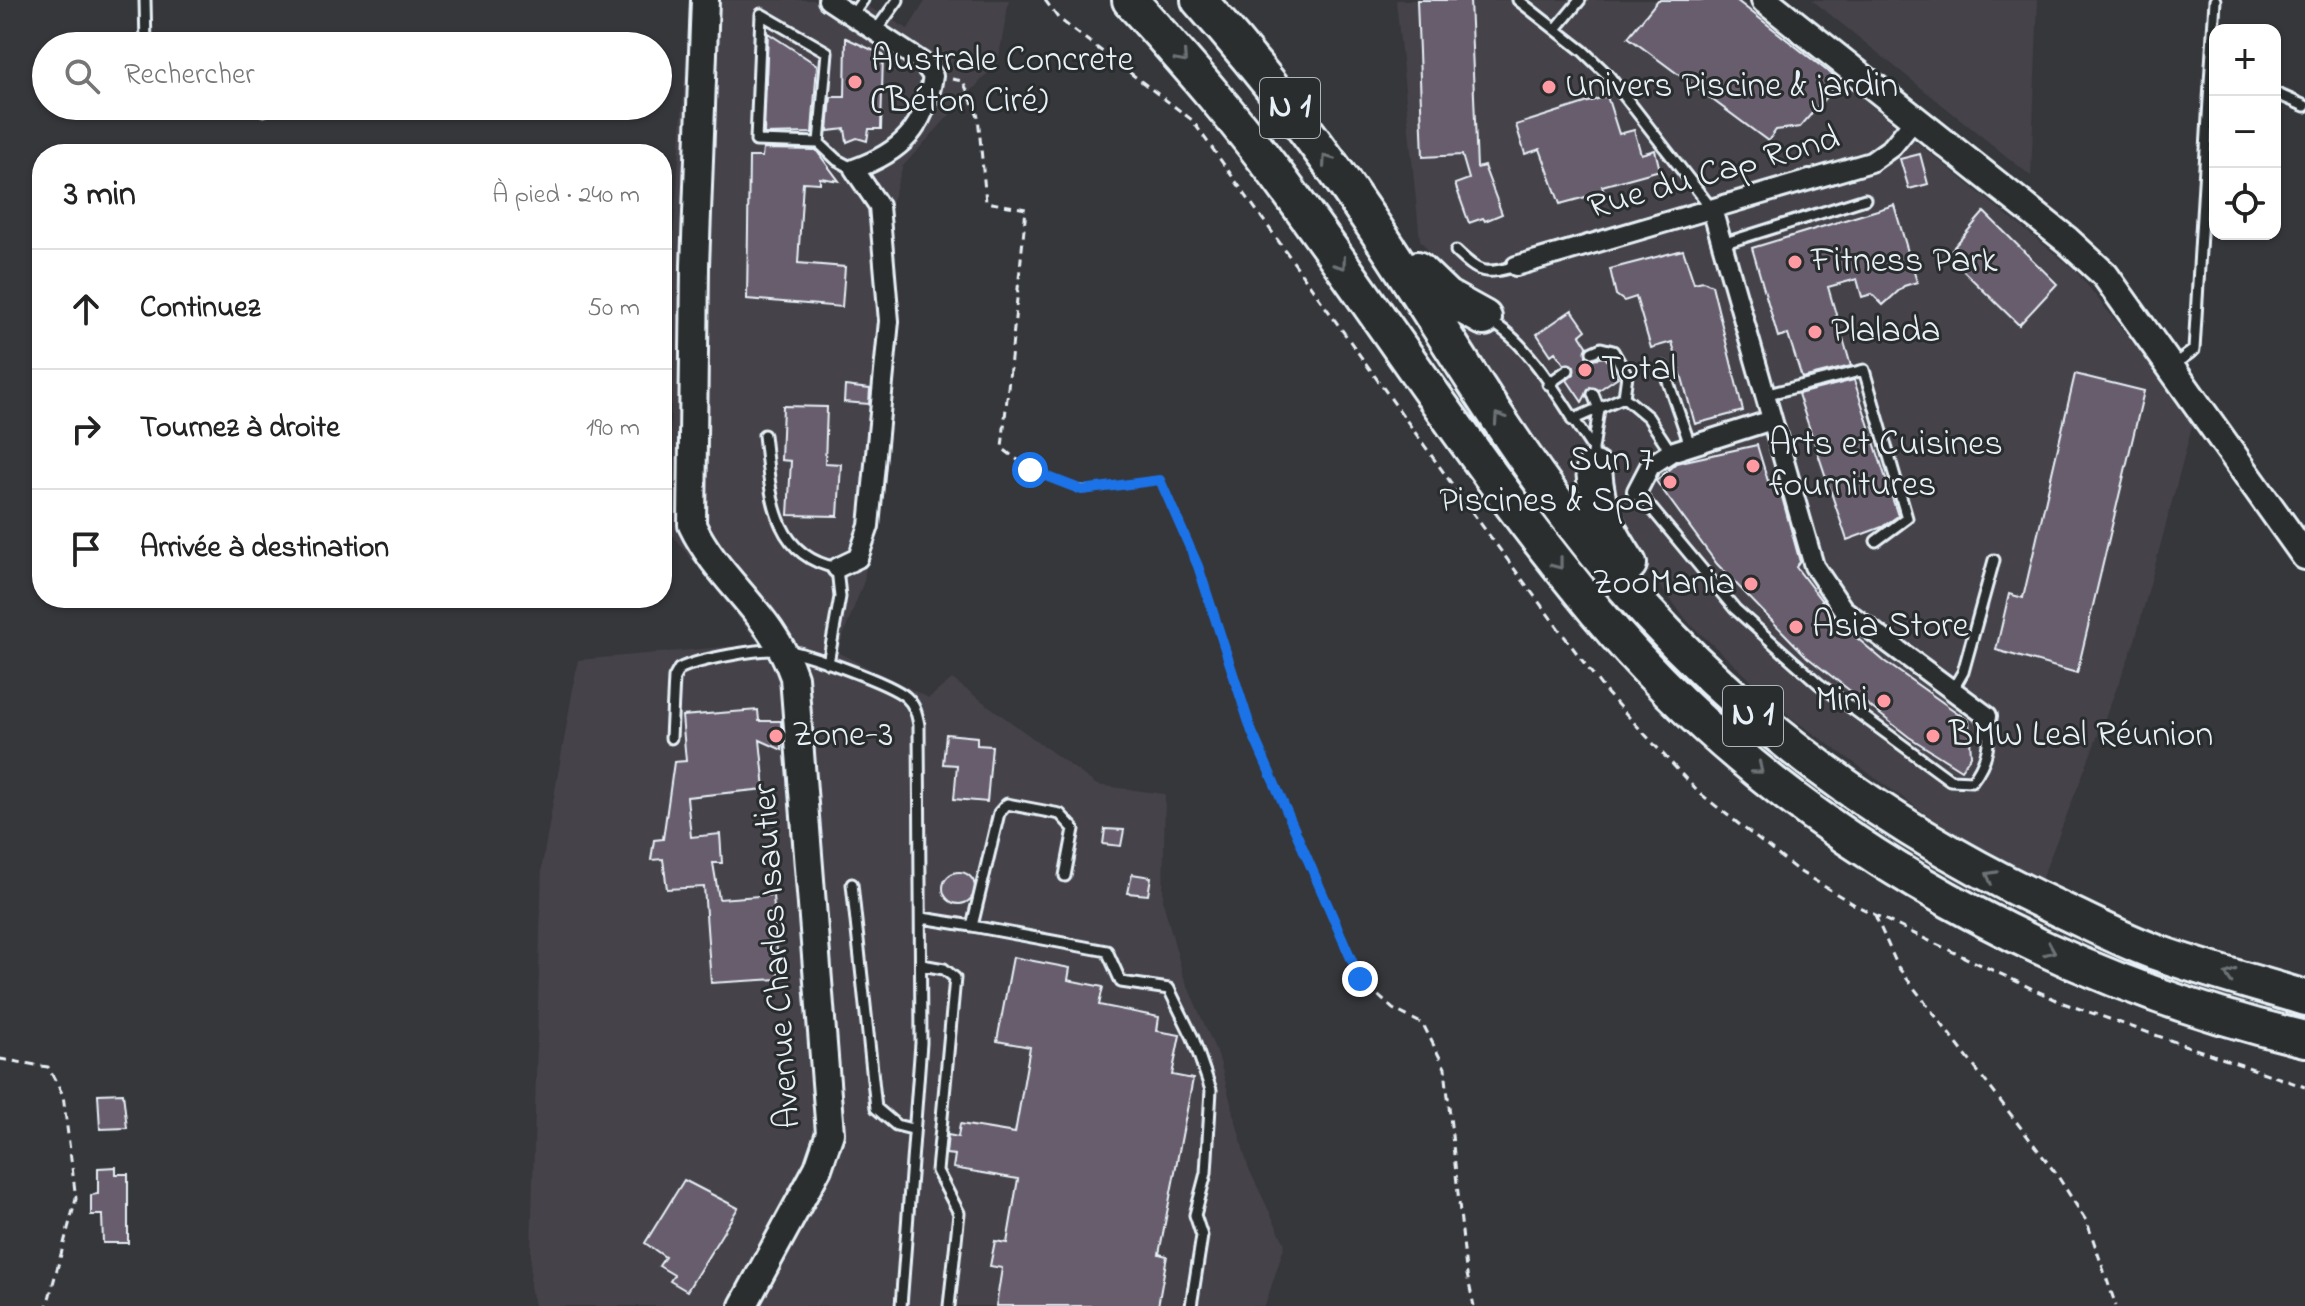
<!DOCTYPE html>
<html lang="fr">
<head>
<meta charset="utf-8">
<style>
	body { margin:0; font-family:"Indie Flower",sans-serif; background:#f6f6f6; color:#222 }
	.controls { position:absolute; right:24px; top:24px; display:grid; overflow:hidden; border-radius:16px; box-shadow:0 2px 6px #0004 }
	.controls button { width:72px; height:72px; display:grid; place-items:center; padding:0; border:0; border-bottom:2px solid #e0e0e0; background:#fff; color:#222; font:40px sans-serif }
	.stop { position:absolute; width:24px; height:24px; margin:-18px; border:6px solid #1a73e8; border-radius:50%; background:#fff }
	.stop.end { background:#1a73e8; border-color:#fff; box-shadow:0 2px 8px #0008 }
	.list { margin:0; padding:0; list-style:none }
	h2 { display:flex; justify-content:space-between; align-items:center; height:104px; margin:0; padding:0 32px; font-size:34px }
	h2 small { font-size:26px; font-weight:400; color:#767676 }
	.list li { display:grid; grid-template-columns:52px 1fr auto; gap:24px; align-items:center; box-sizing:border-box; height:120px; padding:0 32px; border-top:2px solid #e0e0e0 }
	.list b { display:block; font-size:30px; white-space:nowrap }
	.list em { font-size:26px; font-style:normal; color:#767676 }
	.icon { flex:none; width:44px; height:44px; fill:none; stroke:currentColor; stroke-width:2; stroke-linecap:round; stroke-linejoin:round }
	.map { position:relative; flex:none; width:2305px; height:1306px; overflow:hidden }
	.search { position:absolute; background:#fff; box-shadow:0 2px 6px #0004; left:32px; top:32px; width:640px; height:88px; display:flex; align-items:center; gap:20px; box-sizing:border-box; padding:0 28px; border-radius:44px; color:#767676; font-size:30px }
	.panel { position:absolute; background:#fff; box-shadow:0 2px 6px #0004; left:32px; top:144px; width:640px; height:464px; border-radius:32px }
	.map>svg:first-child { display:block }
</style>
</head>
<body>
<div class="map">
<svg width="2305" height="1306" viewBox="0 0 2305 1306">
	<rect width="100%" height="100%" fill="#36373b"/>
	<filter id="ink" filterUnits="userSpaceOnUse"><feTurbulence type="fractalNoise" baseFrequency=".0125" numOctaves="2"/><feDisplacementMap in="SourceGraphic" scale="16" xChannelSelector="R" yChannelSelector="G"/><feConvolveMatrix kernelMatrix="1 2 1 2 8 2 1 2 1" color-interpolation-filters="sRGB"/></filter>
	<g filter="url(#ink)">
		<!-- built -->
		<path fill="#45424a" d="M 690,0 L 856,0 L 908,29 L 926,0 L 1009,0 L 998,62 L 903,166 L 883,230 L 900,301 L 864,581 L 837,652 L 929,698 L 952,679 L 1097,785 L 1165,794 L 1163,902 L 1183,975 L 1219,1058 L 1248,1167 L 1285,1244 L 1265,1306 L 534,1306 L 530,1285 L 542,865 L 578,660 L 759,644 L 669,531 L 673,243 Z
			M 1396,0 L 1740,0 L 2075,270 L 2194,419 L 2134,644 L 2036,893 L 1793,719 L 1690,624 L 1649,573 L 1582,515 L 1451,323 L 1461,293 L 1420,240 Z
			M 1812,0 L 2038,0 L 2031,176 Z"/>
		<!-- building -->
		<path fill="#675d6d" stroke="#e8f1f8" stroke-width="2" d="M 1417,0 L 1470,0 L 1477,168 L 1484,166 L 1502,214 L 1485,221 L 1483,218 L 1469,223 L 1455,184 L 1469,179 L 1462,155 L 1423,157 Z
			M 1658,0 L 1736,0 L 1840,81 L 1800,127 L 1776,130 L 1768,141 L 1628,37 Z
			M 768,33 L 817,65 L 812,133 L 764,134 Z
			M 846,38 L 883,55 L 881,129 L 869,129 L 867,141 L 857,138 L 847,142 L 845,129 L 828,131 L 831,97 L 845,97 Z
			M 1607,96 L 1619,134 L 1634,130 L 1641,154 L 1655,150 L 1660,170 L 1602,186 L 1604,192 L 1560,204 L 1540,149 L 1525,154 L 1516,125 Z
			M 763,149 L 816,150 L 839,181 L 820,178 L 820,183 L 803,182 L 798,263 L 845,267 L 842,307 L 747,299 L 749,157 L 762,157 Z
			M 1920,154 L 1928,184 L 1909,189 L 1900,159 Z
			M 1894,205 L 1917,282 L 1904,286 L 1883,305 L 1872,294 L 1862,297 L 1857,279 L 1828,287 L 1851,366 L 1802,378 L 1788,334 L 1778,337 L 1752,248 Z
			M 1984,212 L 2057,284 L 2019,325 L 1947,255 Z
			M 1683,250 L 1694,283 L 1703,281 L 1712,285 L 1743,411 L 1695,424 L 1672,342 L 1651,348 L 1636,297 L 1624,301 L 1616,295 L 1610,269 Z
			M 1572,310 L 1586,330 L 1580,335 L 1587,346 L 1586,356 L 1592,359 L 1605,357 L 1618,377 L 1599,390 L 1590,387 L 1582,402 L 1567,380 L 1574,374 L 1574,366 L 1564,364 L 1555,352 L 1551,355 L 1537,334 Z
			M 2075,374 L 2144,391 L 2077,673 L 1996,650 L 2009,594 L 2023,598 Z
			M 1854,380 L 1898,516 L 1882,527 L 1847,540 L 1798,394 Z
			M 845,386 L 870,389 L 869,404 L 844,402 Z
			M 783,406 L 827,407 L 825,463 L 841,464 L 838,516 L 788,515 L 791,461 L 781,460 Z
			M 1757,445 L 1768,481 L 1777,479 L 1800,562 L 1796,567 L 1837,621 L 1884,661 L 1969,721 L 1971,756 L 1961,770 L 1909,737 L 1807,657 L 1717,564 L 1656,481 L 1676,463 Z
			M 758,710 L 759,721 L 781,721 L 782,750 L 760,740 L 765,789 L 687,797 L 691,837 L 720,834 L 722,863 L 713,863 L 719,899 L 773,895 L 779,979 L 711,983 L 704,887 L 667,889 L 663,859 L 651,860 L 654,840 L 663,839 L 674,762 L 686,761 L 682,716 Z
			M 946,734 L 977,737 L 977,745 L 992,746 L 987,802 L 954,799 L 957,765 L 943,764 Z
			M 1105,829 L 1124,830 L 1121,846 L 1103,844 Z
			M943 888a16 16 0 1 1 32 0a16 16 0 1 1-32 0Z
			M 1132,874 L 1151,877 L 1148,895 L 1128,893 Z
			M 1013,957 L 1070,968 L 1068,980 L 1103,987 L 1099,1005 L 1159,1017 L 1157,1031 L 1180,1035 L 1172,1075 L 1193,1079 L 1159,1254 L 1167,1256 L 1158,1306 L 996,1306 L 1002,1268 L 990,1266 L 995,1241 L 1007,1243 L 1018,1179 L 953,1168 L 955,1155 L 946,1154 L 948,1135 L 958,1137 L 960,1124 L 1015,1133 L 1030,1047 L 997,1041 Z
			M 123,1093 L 127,1128 L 100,1129 L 98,1094 Z
			M 116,1167 L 116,1174 L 128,1174 L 128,1243 L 103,1243 L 102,1215 L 91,1215 L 91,1195 L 98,1194 L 98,1168 Z
			M 684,1180 L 738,1208 L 687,1291 L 670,1281 L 674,1275 L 659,1266 L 665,1257 L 645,1243 Z"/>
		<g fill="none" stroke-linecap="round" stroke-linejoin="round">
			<!-- lane casing -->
			<g stroke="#e8f1f8" stroke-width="15">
				<path id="lane" d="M 145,0 L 146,46
					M 1518,0 L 1583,51 L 1609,76 L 1712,209
					M 853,14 L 863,0
					M 877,29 L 898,0
					M 1556,29 L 1580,0
					M 2275,93 L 2305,106
					M 256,106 L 264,110
					M 819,143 L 756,141 L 761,14 L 827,52 L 819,143 L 837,160 L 854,169
					M 1722,244 L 1865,199
					M 1456,251 C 1480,274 1484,275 1516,266
					M 1491,322 C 1530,342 1567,411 1593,449 L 1594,461
					M 1592,352 L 1601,348 L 1613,351 L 1627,375 L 1624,397
					M 2172,366 L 2194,350 L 2215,0
					M 1663,367 L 1690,445
					M 1548,384 L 1568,370
					M 1764,395 L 1864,370 L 1907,518 L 1876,541
					M 1572,420 L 1624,397 L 1648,417 L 1671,452
					M 764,435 C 771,491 770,555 837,568 L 840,597 L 828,663
					M 1593,449 L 1599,409 L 1593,394
					M 1637,491 L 1735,609 L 1819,684 L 1950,780 L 1972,781 C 1988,760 1991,742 1987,716
					M 1953,689 L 1963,672 L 1994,560
					M 671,738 L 674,678 L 679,669 C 698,659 762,648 784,650 C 804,652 892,684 906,697 C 915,705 917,714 919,725 L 921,1043 L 901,1306
					M 852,884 L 876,1108 L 896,1125 L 912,1129
					M 922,918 L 972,926 L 999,813 L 1007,804 L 1060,814 L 1074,829 L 1065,876
					M 972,926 L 1107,951 L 1121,982 L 1169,989 L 1193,1038 L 1211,1090 L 1206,1173 L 1195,1215 L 1202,1236 L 1191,1306
					M 922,965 L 944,969 L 955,978 L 937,1171 L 959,1213 L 949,1306"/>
			</g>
			<!-- street casing -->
			<g stroke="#e8f1f8" stroke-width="24">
				<path id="street" d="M 828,0 L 922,62 L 933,76 C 925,128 902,152 854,169 L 879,206 L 889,321 L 869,526 L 858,558 L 837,568
					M 1712,209 L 1814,566 L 1843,609 L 1987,716
					M 1516,266 L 1871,162 L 1892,147 L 1915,119
					M 1637,491 L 1650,466 L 1671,452 L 1772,420"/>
			</g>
			<!-- secondary casing -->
			<g stroke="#e8f1f8" stroke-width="32">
				<path id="secondary" d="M 705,0 L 695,266 L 692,525 C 719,582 773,614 794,677 L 830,1133 L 818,1168 L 743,1306
					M 1765,0 L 2067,240 L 2105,275 L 2305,556"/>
			</g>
			<!-- highway casing -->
			<g stroke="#e8f1f8" stroke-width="40">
				<path id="highway" d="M 1130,0 C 1186,62 1241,125 1290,193 C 1392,332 1485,478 1596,611 C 1774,825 2036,975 2305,1039
					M 1199,0 C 1262,71 1320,146 1373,225 C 1439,323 1498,426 1570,520 C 1699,691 1866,819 2059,909 C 2092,924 2124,941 2158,953 C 2206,970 2256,983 2305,998
					M 1417,269 L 1446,297 L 1484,318
					M 1594,469 C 1597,510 1606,529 1629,564"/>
			</g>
			<!-- path -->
			<path stroke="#e8f1f8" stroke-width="3" stroke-dasharray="8 6" stroke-linecap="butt" d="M 1045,0 L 1058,18 L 1192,120 L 1469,508 L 1605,691 L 1697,791 L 1797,870 L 1855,905 L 1921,937 L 2063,1003 L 2305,1087
				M 952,79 L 963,81 L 978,116 L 986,202 L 1026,209 L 1002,448 C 1063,497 1088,489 1160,480 L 1198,566 L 1252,732 L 1360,979 L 1393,1009 L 1423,1024 L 1445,1068 L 1466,1270 L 1474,1306
				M 1875,915 L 1898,967 L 2057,1175 L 2087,1222 L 2116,1306
				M 0,1059 L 48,1067 L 63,1095 L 76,1199 L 47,1306"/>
			<!-- lane -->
			<use href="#lane" stroke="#2a2d2e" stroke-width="9"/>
			<!-- street -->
			<use href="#street" stroke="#2a2d2e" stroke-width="18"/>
			<!-- secondary -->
			<use href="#secondary" stroke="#2a2d2e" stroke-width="26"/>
			<!-- highway -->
			<use href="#highway" stroke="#2a2d2e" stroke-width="34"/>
		</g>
		<!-- one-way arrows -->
		<defs><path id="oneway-chevron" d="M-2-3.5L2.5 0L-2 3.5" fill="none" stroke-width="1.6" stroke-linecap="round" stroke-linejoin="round" transform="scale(2)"/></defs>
		<g stroke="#6c7275">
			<use href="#oneway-chevron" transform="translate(1182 58) rotate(48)"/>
			<use href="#oneway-chevron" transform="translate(1327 160) rotate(-125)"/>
			<use href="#oneway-chevron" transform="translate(1341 264) rotate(54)"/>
			<use href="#oneway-chevron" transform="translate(1499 418) rotate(-124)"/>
			<use href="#oneway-chevron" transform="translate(1558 564) rotate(52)"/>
			<use href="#oneway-chevron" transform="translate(1758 769) rotate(40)"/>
			<use href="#oneway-chevron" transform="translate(1991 876) rotate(-151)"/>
			<use href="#oneway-chevron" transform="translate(2050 950) rotate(23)"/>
			<use href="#oneway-chevron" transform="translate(2230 975) rotate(-163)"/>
		</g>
	</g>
	<g fill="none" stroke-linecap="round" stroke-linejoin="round" filter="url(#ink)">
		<!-- route -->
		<path stroke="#1a73e8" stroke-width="10" d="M 1030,470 L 1082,490 L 1160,480 L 1198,566 L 1252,732 L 1360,979"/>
	</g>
	<!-- markers -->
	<g fill="#ff9aa2" stroke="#2a2d2e" stroke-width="3">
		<circle cx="855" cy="82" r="8"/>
		<circle cx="1549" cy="87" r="8"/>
		<circle cx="1795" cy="262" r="8"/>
		<circle cx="1815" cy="332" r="8"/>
		<circle cx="1585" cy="370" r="8"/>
		<circle cx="1753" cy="466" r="8"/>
		<circle cx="1670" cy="482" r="8"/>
		<circle cx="1751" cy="584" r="8"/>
		<circle cx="1796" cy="627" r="8"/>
		<circle cx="1884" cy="701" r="8"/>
		<circle cx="776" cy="736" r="8"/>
		<circle cx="1933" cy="736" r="8"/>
	</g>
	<g text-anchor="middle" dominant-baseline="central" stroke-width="6" stroke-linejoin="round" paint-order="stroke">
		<!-- shield labels -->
		<g fill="#2a2d2e" stroke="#afb6bb" stroke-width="2">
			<rect x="1260" y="78" width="60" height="60" rx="6"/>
			<rect x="1723" y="686" width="60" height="60" rx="6"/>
		</g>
		<g font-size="34" font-weight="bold" fill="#e8f1f8">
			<text x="1290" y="108">N 1</text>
			<text x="1753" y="716">N 1</text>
		</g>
		<!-- poi labels -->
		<g font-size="36" fill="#e8f1f8" stroke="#2a2d2e" text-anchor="start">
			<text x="871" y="61">Australe Concrete<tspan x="871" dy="41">(Béton Ciré)</tspan></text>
			<text x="1565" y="87">Univers Piscine &amp; jardin</text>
			<text x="1811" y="262">Fitness Park</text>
			<text x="1831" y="332">Plalada</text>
			<text x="1601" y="370">Total</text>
			<text x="1769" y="445">Arts et Cuisines<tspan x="1769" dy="41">fournitures</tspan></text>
			<text x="1654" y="461" text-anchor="end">Sun 7<tspan x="1654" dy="41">Piscines &amp; Spa</tspan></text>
			<text x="1735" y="584" text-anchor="end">ZooMania</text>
			<text x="1812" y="627">Asia Store</text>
			<text x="1868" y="701" text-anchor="end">Mini</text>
			<text x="792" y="736">Zone-3</text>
			<text x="1949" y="736">BMW Leal Réunion</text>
		</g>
		<!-- street labels -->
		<g font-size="36" fill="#e8f1f8" stroke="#2a2d2e">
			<text transform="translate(1714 174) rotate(-16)">Rue du Cap Rond</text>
			<text transform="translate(778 956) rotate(-94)">Avenue Charles Isautier</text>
		</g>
	</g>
</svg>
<div class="controls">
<button>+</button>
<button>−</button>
<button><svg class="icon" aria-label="locate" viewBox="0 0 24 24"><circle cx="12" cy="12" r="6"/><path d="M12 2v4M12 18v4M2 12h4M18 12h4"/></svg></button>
</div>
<div class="stop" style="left:1030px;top:470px"></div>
<div class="stop end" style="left:1360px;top:979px"></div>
<div class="search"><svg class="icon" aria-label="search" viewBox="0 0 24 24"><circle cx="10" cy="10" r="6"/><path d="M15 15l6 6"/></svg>Rechercher</div>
<section class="panel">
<h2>3 min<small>À pied · 240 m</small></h2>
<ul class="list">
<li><svg class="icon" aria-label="ahead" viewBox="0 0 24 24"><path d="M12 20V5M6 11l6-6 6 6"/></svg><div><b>Continuez</b></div><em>50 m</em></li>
<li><svg class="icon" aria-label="right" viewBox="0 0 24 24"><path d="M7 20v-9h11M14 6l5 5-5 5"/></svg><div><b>Tournez à droite</b></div><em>190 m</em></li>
<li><svg class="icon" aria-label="arrive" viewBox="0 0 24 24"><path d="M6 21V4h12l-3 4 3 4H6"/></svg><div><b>Arrivée à destination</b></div></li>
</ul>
</section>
</div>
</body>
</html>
